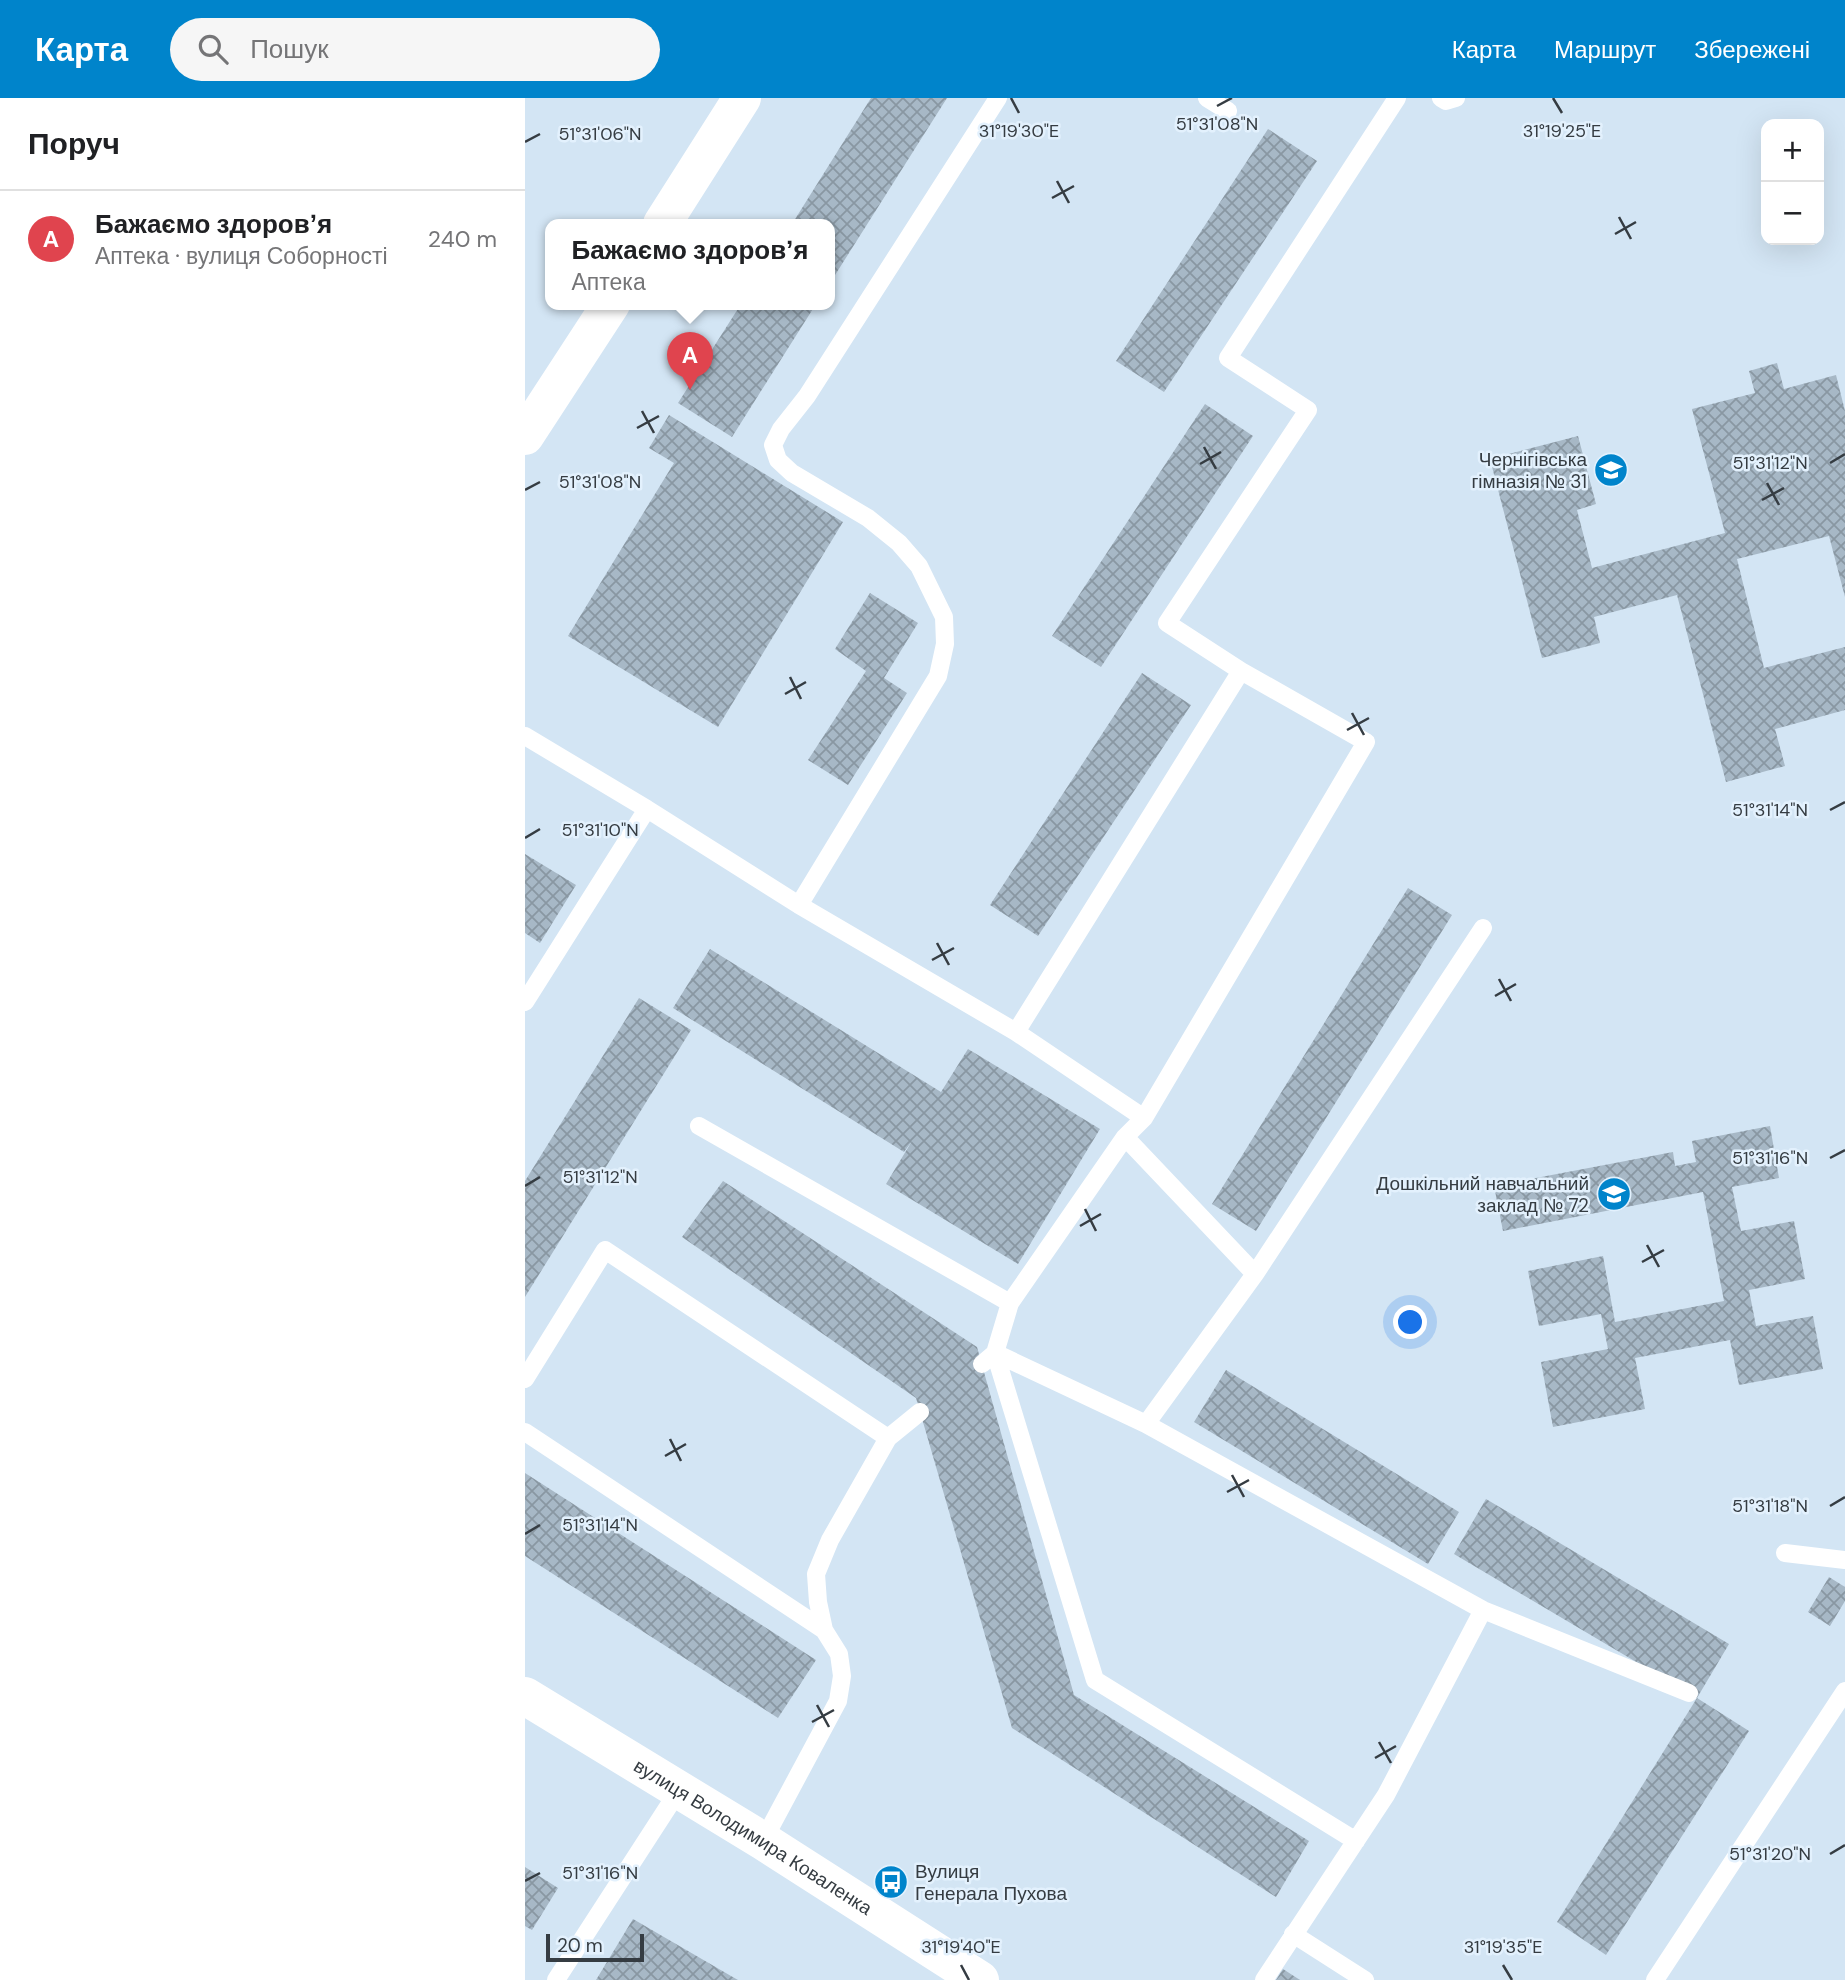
<!DOCTYPE html>
<html lang="uk">
<head>
<meta charset="utf-8">
<style>
	body { margin:0; font-family:"DM Sans",sans-serif; background:#f6f6f6; color:#202124 }
	.controls { position:absolute; right:21px; top:21px; display:grid; overflow:hidden; border-radius:14px; box-shadow:0 7px 28px #0002 }
	.controls button { width:63px; height:63px; display:grid; place-items:center; padding:0; border:0; border-bottom:2px solid #e0e0e0; background:#fff; color:#202124; font:35px sans-serif }
	.scale { position:absolute; left:21px; bottom:18px; width:98px; box-sizing:border-box; padding-left:7px; border:4px solid #353c42; border-top:0; font-size:19px; line-height:24px; white-space:nowrap; color:#353c42; -webkit-text-stroke:5px #e3f1fd; paint-order:stroke }
	.you { position:absolute; left:886px; top:1225px; width:24px; height:24px; margin:-18px; border:5px solid #fff; border-radius:50%; background:#1a73e8; box-shadow:0 0 0 10px #1a73e833 }
	.badge { display:grid; place-items:center; width:46px; height:46px; border-radius:50%; background:#0084cb; color:#fff; font-size:23px; font-weight:700 }
	.pin { position:absolute; translate:-50% -58px; filter:drop-shadow(0 2px 4px #0008) }
	.pin::after { content:''; position:absolute; top:37px; width:24px; height:21px; background:inherit; clip-path:polygon(0 0,100% 0,50% 100%) }
	.popup { position:absolute; left:20px; top:121px; width:290px; height:91px; box-sizing:border-box; display:grid; place-content:center; border-radius:14px; background:#fff; filter:drop-shadow(0 2px 5px #0005); font-size:23px; white-space:nowrap; color:#757577 }
	.popup b { font-size:26px; color:#202124 }
	.popup::after { content:''; position:absolute; left:50%; top:100%; margin-left:-14px; border:14px solid transparent; border-top-color:#fff }
	.list { margin:0; padding:0; list-style:none }
	h2 { display:flex; justify-content:space-between; align-items:center; height:91px; margin:0; padding:0 28px; font-size:30px }
	h2 small { font-size:23px; font-weight:400; color:#757577 }
	.list li { display:grid; grid-template-columns:46px 1fr auto; gap:21px; align-items:center; box-sizing:border-box; height:98px; padding:0 28px; border-top:2px solid #e0e0e0 }
	.list b { display:block; font-size:26px; white-space:nowrap }
	.list p { margin:0; font-size:23px; white-space:nowrap; color:#757577 }
	.list em { font-size:23px; font-style:normal; color:#757577 }
	.icon { flex:none; width:38px; height:38px; fill:none; stroke:currentColor; stroke-width:2; stroke-linecap:round; stroke-linejoin:round }
	.map { position:relative; flex:none; width:1320px; height:1882px; overflow:hidden }
	header { display:flex; align-items:center; gap:42px; box-sizing:border-box; height:98px; padding:0 35px; background:#0084cb; color:#fff }
	header strong { font-size:33px }
	nav { display:flex; gap:38px; margin-inline-start:auto; font-size:24px }
	.search { width:490px; height:63px; background:#f6f6f6; display:flex; align-items:center; gap:18px; box-sizing:border-box; padding:0 24px; border-radius:38px; color:#757577; font-size:26px }
	main { display:flex }
	aside { flex:1; background:#fff }
	.map>svg:first-child { display:block }
</style>
</head>
<body>
<header>
<strong>Карта</strong>
<div class="search"><svg class="icon" aria-label="search" viewBox="0 0 24 24"><circle cx="10" cy="10" r="6"/><path d="M15 15l6 6"/></svg>Пошук</div>
<nav><a>Карта</a><a>Маршрут</a><a>Збережені</a></nav>
</header>
<main>
<aside>
<h2>Поруч<small></small></h2>
<ul class="list">
<li><span class="badge" style="background:#e0444e">A</span><div><b>Бажаємо здоровʼя</b><p>Аптека · вулиця Соборності</p></div><em>240 m</em></li>
</ul>
</aside>
<div class="map">
<svg width="1320" height="1882" viewBox="0 0 1320 1882">
	<defs>
		<pattern id="building-cross-hatch" width="8" height="8" patternUnits="userSpaceOnUse" patternTransform="scale(1.75)"><rect width="8" height="8" fill="#a7b8c6"/><path d="M0 0l8 8M0 8l8-8" fill="none" stroke="#8997a2"/></pattern>
	</defs>
	<rect width="100%" height="100%" fill="#d3e5f4"/>
	<!-- building -->
	<path fill="url(#building-cross-hatch)" d="M 346,0 L 422,0 L 305,185 L 305,126 L 267,126 Z
		M 743,31 L 792,63 L 639,294 L 591,263 Z
		M 216,206 L 291,206 L 207,339 L 153,305 Z
		M 1252,265 L 1259,291 L 1311,277 L 1320,313 L 1320,499 L 1304,438 L 1212,461 L 1239,570 L 1320,549 L 1320,612 L 1250,631 L 1260,668 L 1201,684 L 1152,497 L 1069,519 L 1075,545 L 1017,560 L 965,361 L 1053,338 L 1071,406 L 1052,412 L 1067,470 L 1200,435 L 1167,311 L 1230,295 L 1224,273 Z
		M 680,306 L 728,338 L 576,569 L 527,538 Z
		M 144,317 L 318,424 L 193,629 L 43,538 L 149,365 L 124,350 Z
		M 345,495 L 393,525 L 359,580 L 382,595 L 323,687 L 283,662 L 341,573 L 310,551 Z
		M 617,575 L 666,607 L 513,838 L 465,807 Z
		M 0,756 L 51,787 L 15,845 L 0,835 Z
		M 883,790 L 927,817 L 731,1133 L 687,1106 Z
		M 185,851 L 416,994 L 443,951 L 575,1031 L 493,1166 L 361,1086 L 387,1043 L 379,1054 L 148,910 Z
		M 114,900 L 166,932 L 0,1199 L 0,1083 Z
		M 1245,1028 L 1254,1080 L 1207,1089 L 1216,1133 L 1269,1123 L 1280,1181 L 1224,1192 L 1231,1228 L 1288,1218 L 1298,1271 L 1214,1287 L 1205,1242 L 1110,1260 L 1120,1311 L 1028,1329 L 1016,1264 L 1083,1251 L 1076,1216 L 1014,1228 L 1003,1173 L 1078,1158 L 1090,1224 L 1199,1203 L 1178,1094 L 978,1133 L 969,1088 L 1148,1054 L 1150,1068 L 1171,1064 L 1167,1043 Z
		M 198,1083 L 452,1249 L 549,1597 L 784,1743 L 751,1799 L 487,1630 L 391,1300 L 157,1139 Z
		M 701,1272 L 934,1414 L 903,1466 L 669,1324 Z
		M 0,1375 L 291,1562 L 253,1620 L 0,1458 Z
		M 961,1401 L 1204,1546 L 1172,1600 L 1224,1633 L 1081,1857 L 1032,1824 L 1172,1600 L 929,1456 Z
		M 1304,1479 L 1320,1489 L 1320,1503 L 1305,1528 L 1283,1514 Z
		M 0,1769 L 33,1790 L 7,1832 L 0,1828 Z
		M 108,1821 L 206,1878 L 213,1882 L 71,1882 Z
		M 758,1871 L 775,1882 L 751,1882 Z"/>
	<g fill="none" stroke-linecap="round" stroke-linejoin="round">
		<!-- service -->
		<path stroke="#fff" stroke-width="18" d="M 682,0 L 703,13
			M 916,0 L 921,3 L 931,0
			M 0,638 L 122,711 L 274,807 L 491,934 L 619,1020 L 600,1039 L 485,1205 L 174,1028
			M 274,807 L 413,578 L 420,546 L 419,519 L 394,468 L 374,445 L 343,420 L 267,375 L 253,362 L 248,347 L 256,331 L 282,298 L 473,0
			M 0,904 L 122,711
			M 491,934 L 716,573 L 642,525 L 783,312 L 703,260 L 872,0
			M 619,1020 L 841,644 L 716,573
			M 600,1039 L 730,1176
			M 485,1205 L 470,1255 L 570,1582 L 831,1743
			M 457,1266 L 470,1255 L 621,1326
			M 0,1281 L 80,1152 L 363,1340 L 305,1442 L 291,1476 L 293,1504 L 299,1532 L 314,1556 L 317,1578 L 313,1603 L 238,1743
			M 0,1334 L 299,1532
			M 363,1340 L 395,1314
			M 1260,1455 L 1320,1462
			M 958,1512 L 1164,1595
			M 768,1836 L 840,1882
			M 31,1882 L 154,1692
			M 739,1882 L 861,1697 L 958,1512 L 621,1326 L 730,1176 L 958,830
			M 1130,1882 L 1320,1593"/>
		<!-- tertiary -->
		<g stroke="#fff" stroke-width="38">
			<path d="M 137,126 L 217,0"/>
			<path d="M 0,338 L 86,206"/>
			<path id="s1" d="M 0,1598 L 238,1743 L 455,1882"/>
		</g>
	</g>
	<!-- ticks -->
	<path fill="none" stroke="#353c42" stroke-width="2.5" d="M 486,0 L 494,15M 1028,0 L 1037,15M 692,8 L 707,0M 0,44 L 15,36M 532,83 L 544,105M 527,100 L 549,88M 1094,119 L 1106,141M 1090,136 L 1111,124M 117,313 L 129,335M 112,330 L 134,318M 679,349 L 691,371M 1305,365 L 1320,356M 675,366 L 696,354M 1242,385 L 1254,407M 0,392 L 15,384M 1237,402 L 1259,390M 265,579 L 276,601M 260,596 L 281,584M 827,615 L 839,637M 822,632 L 844,620M 1305,712 L 1320,704M 0,740 L 15,731M 412,845 L 424,867M 407,862 L 429,850M 974,881 L 986,903M 970,898 L 991,886M 1305,1060 L 1320,1052M 0,1088 L 15,1079M 560,1111 L 571,1133M 555,1128 L 576,1116M 1122,1147 L 1134,1169M 1117,1164 L 1139,1152M 145,1341 L 156,1363M 140,1358 L 161,1346M 707,1377 L 719,1399M 702,1394 L 724,1382M 1305,1408 L 1320,1399M 0,1436 L 15,1427M 292,1607 L 304,1629M 287,1624 L 309,1612M 854,1644 L 866,1665M 850,1660 L 871,1648M 1305,1756 L 1320,1747M 0,1783 L 15,1775M 436,1867 L 444,1882M 978,1867 L 987,1882"/>
	<!-- icons -->
	<defs>
		<g id="school-disc" transform="scale(1.75)"><circle r="9.5" fill="#0084cb" stroke="#e3f1fd"/><path d="M0-5L7-2L0 1L-7-2ZM-4 1L0 2.5L4 1V4Q0 6-4 4Z" fill="#fff"/></g>
		<g id="bus-disc" transform="scale(1.75)"><circle r="9.5" fill="#0084cb" stroke="#e3f1fd"/><path d="M-5-6H5V4H4V6H2V4H-2V6H-4V4H-5ZM-3.5-4V0h7V-4ZM-3.5 1.2v1.5H-2V1.2ZM2 1.2v1.5H3.5V1.2Z" fill="#fff"/></g>
	</defs>
	<g fill-rule="evenodd">
		<use href="#school-disc" x="1086" y="372"/>
		<use href="#school-disc" x="1089" y="1096"/>
		<use href="#bus-disc" x="366" y="1784"/>
	</g>
	<g text-anchor="middle" dominant-baseline="central" stroke-width="5" stroke-linejoin="round" paint-order="stroke">
		<!-- poi labels -->
		<g font-size="19" fill="#353c42" stroke="#e3f1fd" text-anchor="end">
			<text x="1062" y="361">Чернігівська<tspan x="1062" dy="22">гімназія № 31</tspan></text>
			<text x="1064" y="1085">Дошкільний навчальний<tspan x="1064" dy="22">заклад № 72</tspan></text>
			<text x="390" y="1773" text-anchor="start">Вулиця<tspan x="390" dy="22">Генерала Пухова</tspan></text>
		</g>
		<!-- street labels -->
		<g font-size="19" fill="#353c42" stroke="#e3f1fd">
			<text stroke="none"><textPath href="#s1" startOffset="268">вулиця Володимира Коваленка</textPath></text>
		</g>
	</g>
	<g font-size="18" text-anchor="middle" fill="#353c42" stroke="#e3f1fd" stroke-width="5" stroke-linejoin="round" paint-order="stroke">
		<text x="692" y="32">51°31'08"N</text>
		<text x="494" y="39">31°19'30"E</text>
		<text x="1037" y="39">31°19'25"E</text>
		<text x="75" y="42">51°31'06"N</text>
		<text x="1245" y="371">51°31'12"N</text>
		<text x="75" y="390">51°31'08"N</text>
		<text x="1245" y="718">51°31'14"N</text>
		<text x="75" y="738">51°31'10"N</text>
		<text x="1245" y="1066">51°31'16"N</text>
		<text x="75" y="1085">51°31'12"N</text>
		<text x="1245" y="1414">51°31'18"N</text>
		<text x="75" y="1433">51°31'14"N</text>
		<text x="1245" y="1762">51°31'20"N</text>
		<text x="75" y="1781">51°31'16"N</text>
		<text x="436" y="1855">31°19'40"E</text>
		<text x="978" y="1855">31°19'35"E</text>
	</g>
</svg>
<div class="controls">
<button>+</button>
<button>−</button>
</div>
<div class="scale">20 m</div>
<div class="you"></div>
<div class="pin badge" style="left:165px;top:292px;background:#e0444e">A</div>
<div class="popup"><b>Бажаємо здоровʼя</b>Аптека</div>
</div>
</main>
</body>
</html>
